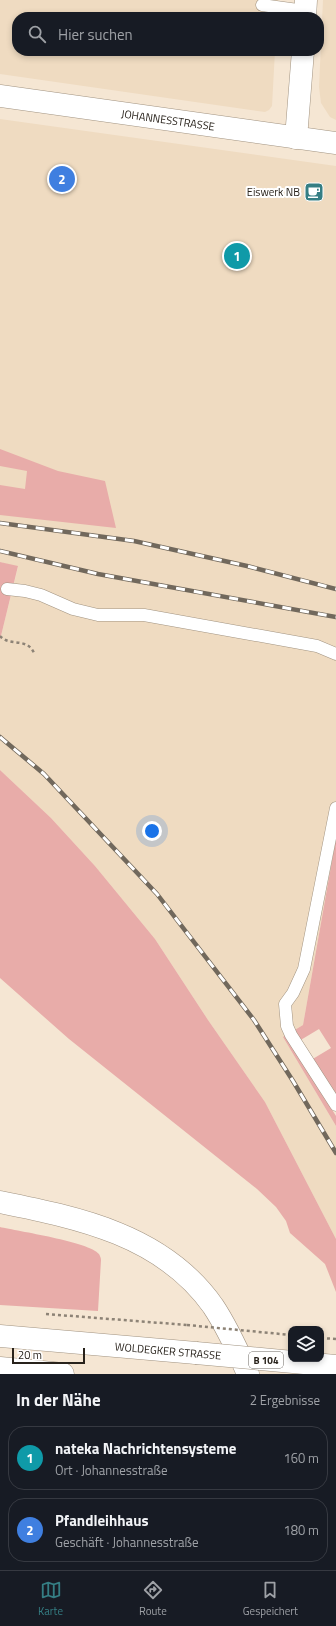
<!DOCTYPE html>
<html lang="de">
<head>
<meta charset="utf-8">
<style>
	body { margin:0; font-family:"Titillium Web",sans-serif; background:#20242c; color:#f1f3f6 }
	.controls { position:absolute; right:12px; bottom:12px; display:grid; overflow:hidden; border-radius:8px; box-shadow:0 2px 6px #0003 }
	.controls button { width:36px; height:36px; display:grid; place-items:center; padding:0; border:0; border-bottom:1px solid #363941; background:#171b24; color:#f1f3f6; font:20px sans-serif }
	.scale { position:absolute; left:12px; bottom:10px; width:73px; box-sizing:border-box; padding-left:4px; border:2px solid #28221b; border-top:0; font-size:11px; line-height:14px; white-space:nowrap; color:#28221b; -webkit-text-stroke:3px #fff; paint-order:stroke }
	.you { position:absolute; left:152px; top:831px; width:14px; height:14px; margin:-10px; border:3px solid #fff; border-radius:50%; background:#1a73e8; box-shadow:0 0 0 6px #1a73e833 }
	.badge { display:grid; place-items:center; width:26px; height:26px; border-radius:50%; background:#357e84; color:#fff; font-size:13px; font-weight:700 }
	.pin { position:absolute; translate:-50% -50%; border:2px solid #fff; box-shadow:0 1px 4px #0006 }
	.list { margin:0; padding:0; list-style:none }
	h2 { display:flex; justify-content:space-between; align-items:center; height:52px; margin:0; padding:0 16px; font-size:17px }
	h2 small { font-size:13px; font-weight:400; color:#9ea1a6 }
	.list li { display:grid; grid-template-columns:26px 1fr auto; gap:12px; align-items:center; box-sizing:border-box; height:64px; margin:0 8px 8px; padding:0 8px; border:1px solid #363941; border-radius:16px }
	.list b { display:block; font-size:15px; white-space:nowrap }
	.list p { margin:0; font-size:13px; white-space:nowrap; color:#9ea1a6 }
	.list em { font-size:13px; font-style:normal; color:#9ea1a6 }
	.icon { flex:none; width:22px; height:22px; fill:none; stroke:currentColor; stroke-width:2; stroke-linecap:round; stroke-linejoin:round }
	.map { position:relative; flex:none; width:336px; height:1374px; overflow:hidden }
	.search { position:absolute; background:#171b24; box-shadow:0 2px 6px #0003; left:12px; right:12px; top:12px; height:44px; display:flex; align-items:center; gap:10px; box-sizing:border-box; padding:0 14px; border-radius:16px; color:#9ea1a6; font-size:15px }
	.sheet { height:196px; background:#171b24 }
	nav { display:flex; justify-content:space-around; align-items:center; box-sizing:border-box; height:56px; border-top:1px solid #363941; background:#171b24; font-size:11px; color:#9ea1a6 }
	nav a { display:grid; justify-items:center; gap:2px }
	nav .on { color:#357e84 }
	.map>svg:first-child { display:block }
</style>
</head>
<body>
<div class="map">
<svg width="336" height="1374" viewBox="0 0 336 1374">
	<rect width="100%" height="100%" fill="#f5e6d3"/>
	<!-- built -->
	<path fill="#efdbc1" d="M 0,0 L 278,0 L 277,17 L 17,17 L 17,51 L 275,51 L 272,106 L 269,110 L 265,112 L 0,74 Z
		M 323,0 L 336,0 L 336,120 L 330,117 L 321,103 L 319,87 Z
		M 0,119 L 336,166 L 336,838 L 303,1025 L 283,1037 L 336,1126 L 336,1239 L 265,1102 L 208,1020 L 155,939 L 95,866 L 51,818 L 0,770 L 0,640 L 18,567 L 0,562 Z"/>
	<!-- green -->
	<path fill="#e8aca9" d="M 0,449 L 58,471 L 105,481 L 116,528 L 0,515 L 0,485 L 25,489 L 27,471 L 0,466 Z
		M 0,562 L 18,566 L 0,640 Z
		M 0,770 L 51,818 L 95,866 L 155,939 L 208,1020 L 265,1102 L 336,1239 L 336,1292 L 325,1264 L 290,1233 L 286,1221 L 276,1207 L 257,1189 L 69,1039 L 0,978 Z
		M 336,838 L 336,1096 L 311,1060 L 331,1048 L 319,1029 L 299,1041 L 293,1031 L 303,1025 Z
		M 286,1035 L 336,1116 L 336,1126 L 283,1037 Z
		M 0,1227 C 17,1231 90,1242 99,1254 C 100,1256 101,1258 101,1260 L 98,1311 L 0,1305 Z"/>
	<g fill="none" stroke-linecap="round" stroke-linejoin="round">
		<!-- service casing -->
		<g stroke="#a19381" stroke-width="13">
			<path id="service" d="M 262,5 L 305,11
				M 7,589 L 25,591 L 41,595 L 73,609 L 98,615 L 144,615 L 317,646 L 336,654
				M 336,808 L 304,969 L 293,993 L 285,1004 L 287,1026 L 291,1035 L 336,1105"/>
		</g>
		<!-- minor casing -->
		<g stroke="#a19381" stroke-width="23">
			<path id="minor" d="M 305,17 L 306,0
				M 296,138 L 303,51
				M 0,1202 C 79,1218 163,1235 213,1306 C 227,1327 238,1351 248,1374"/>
		</g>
		<!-- secondary casing -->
		<g stroke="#a19381" stroke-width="23">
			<path id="secondary" d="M 0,96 L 336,143"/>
		</g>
		<!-- primary casing -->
		<g stroke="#a19381" stroke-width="23">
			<path id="primary" d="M 0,1336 L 196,1353
				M 0,1368 L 63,1374"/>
		</g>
		<!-- path -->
		<path stroke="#8d8376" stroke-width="2.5" stroke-dasharray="3 3" stroke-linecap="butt" d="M 0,636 C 10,647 27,637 34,653
			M 46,1314 L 187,1325
			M 321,1338 L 336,1339"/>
		<!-- service -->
		<use href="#service" stroke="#fff" stroke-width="12"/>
		<!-- minor -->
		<use href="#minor" stroke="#fff" stroke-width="22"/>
		<!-- secondary -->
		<use href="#secondary" stroke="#fff" stroke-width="22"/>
		<!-- primary -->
		<use href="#primary" stroke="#fff" stroke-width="22"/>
		<!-- rail casing -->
		<g stroke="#71685c" stroke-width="4.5">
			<path id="rail" d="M 0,523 L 134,541 L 247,566 L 336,589
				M 0,551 L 98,574 L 336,617
				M 0,737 L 44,774 L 157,894 L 254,1020 L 293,1081 L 336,1153"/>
		</g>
		<!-- rail -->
		<use href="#rail" stroke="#fff" stroke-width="3" stroke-dasharray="9" stroke-linecap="butt"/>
		<!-- primary-bridge casing -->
		<g stroke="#a19381" stroke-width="23" stroke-linecap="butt">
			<path id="primary-bridge" d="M 196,1353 L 336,1366"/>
		</g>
		<!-- path-bridge -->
		<path stroke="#8d8376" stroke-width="2.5" stroke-dasharray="3 3" stroke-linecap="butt" d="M 187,1325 L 291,1335"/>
		<!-- primary-bridge -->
		<use href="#primary-bridge" stroke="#fff" stroke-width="22"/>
	</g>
	<!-- icons -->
	<defs>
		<g id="cafe-square" transform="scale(1)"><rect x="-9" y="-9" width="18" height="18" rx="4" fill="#357e84" stroke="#fff"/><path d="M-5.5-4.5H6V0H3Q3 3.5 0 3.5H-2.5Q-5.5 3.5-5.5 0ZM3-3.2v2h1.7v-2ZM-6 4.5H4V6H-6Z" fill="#fff"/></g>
	</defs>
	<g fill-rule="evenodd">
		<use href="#cafe-square" x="314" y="192"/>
	</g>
	<g text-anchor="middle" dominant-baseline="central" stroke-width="4" stroke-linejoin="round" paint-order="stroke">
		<!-- shield labels -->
		<rect fill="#fff" stroke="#68645f" stroke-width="1" x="249" y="1352" width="34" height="16" rx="3"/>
		<g font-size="10" font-weight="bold" fill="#28221b">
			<text x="266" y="1360">B 104</text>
		</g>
		<!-- street labels -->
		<g font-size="11" fill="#28221b" stroke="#fff">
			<text transform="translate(168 120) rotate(8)">JOHANNESSTRASSE</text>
			<text transform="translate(168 1351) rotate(5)">WOLDEGKER STRASSE</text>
		</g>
		<!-- poi labels -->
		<g font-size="11" fill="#28221b" stroke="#fff" text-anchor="end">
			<text x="300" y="192">Eiswerk NB</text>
		</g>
	</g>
</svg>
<div class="controls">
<button><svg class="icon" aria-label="layers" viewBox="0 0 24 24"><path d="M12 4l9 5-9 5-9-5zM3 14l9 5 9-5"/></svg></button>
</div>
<div class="scale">20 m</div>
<div class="you"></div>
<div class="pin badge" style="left:237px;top:256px;background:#0f9aa8">1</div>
<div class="pin badge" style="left:62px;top:179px;background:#3f7fe0">2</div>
<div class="search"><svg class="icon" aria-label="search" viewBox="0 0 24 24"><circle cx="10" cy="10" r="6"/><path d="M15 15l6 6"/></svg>Hier suchen</div>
</div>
<section class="sheet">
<h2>In der Nähe<small>2 Ergebnisse</small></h2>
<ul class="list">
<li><span class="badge" style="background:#0f9aa8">1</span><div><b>nateka Nachrichtensysteme</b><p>Ort · Johannesstraße</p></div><em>160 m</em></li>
<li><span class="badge" style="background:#3f7fe0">2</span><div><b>Pfandleihhaus</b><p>Geschäft · Johannesstraße</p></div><em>180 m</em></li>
</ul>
</section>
<nav>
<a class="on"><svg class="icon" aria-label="map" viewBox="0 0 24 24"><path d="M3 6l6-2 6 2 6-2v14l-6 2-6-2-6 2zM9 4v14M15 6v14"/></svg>Karte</a>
<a><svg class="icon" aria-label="directions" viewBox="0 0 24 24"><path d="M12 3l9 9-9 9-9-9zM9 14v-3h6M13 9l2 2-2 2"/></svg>Route</a>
<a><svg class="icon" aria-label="saved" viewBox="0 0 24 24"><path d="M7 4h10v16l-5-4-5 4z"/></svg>Gespeichert</a>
</nav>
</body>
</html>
